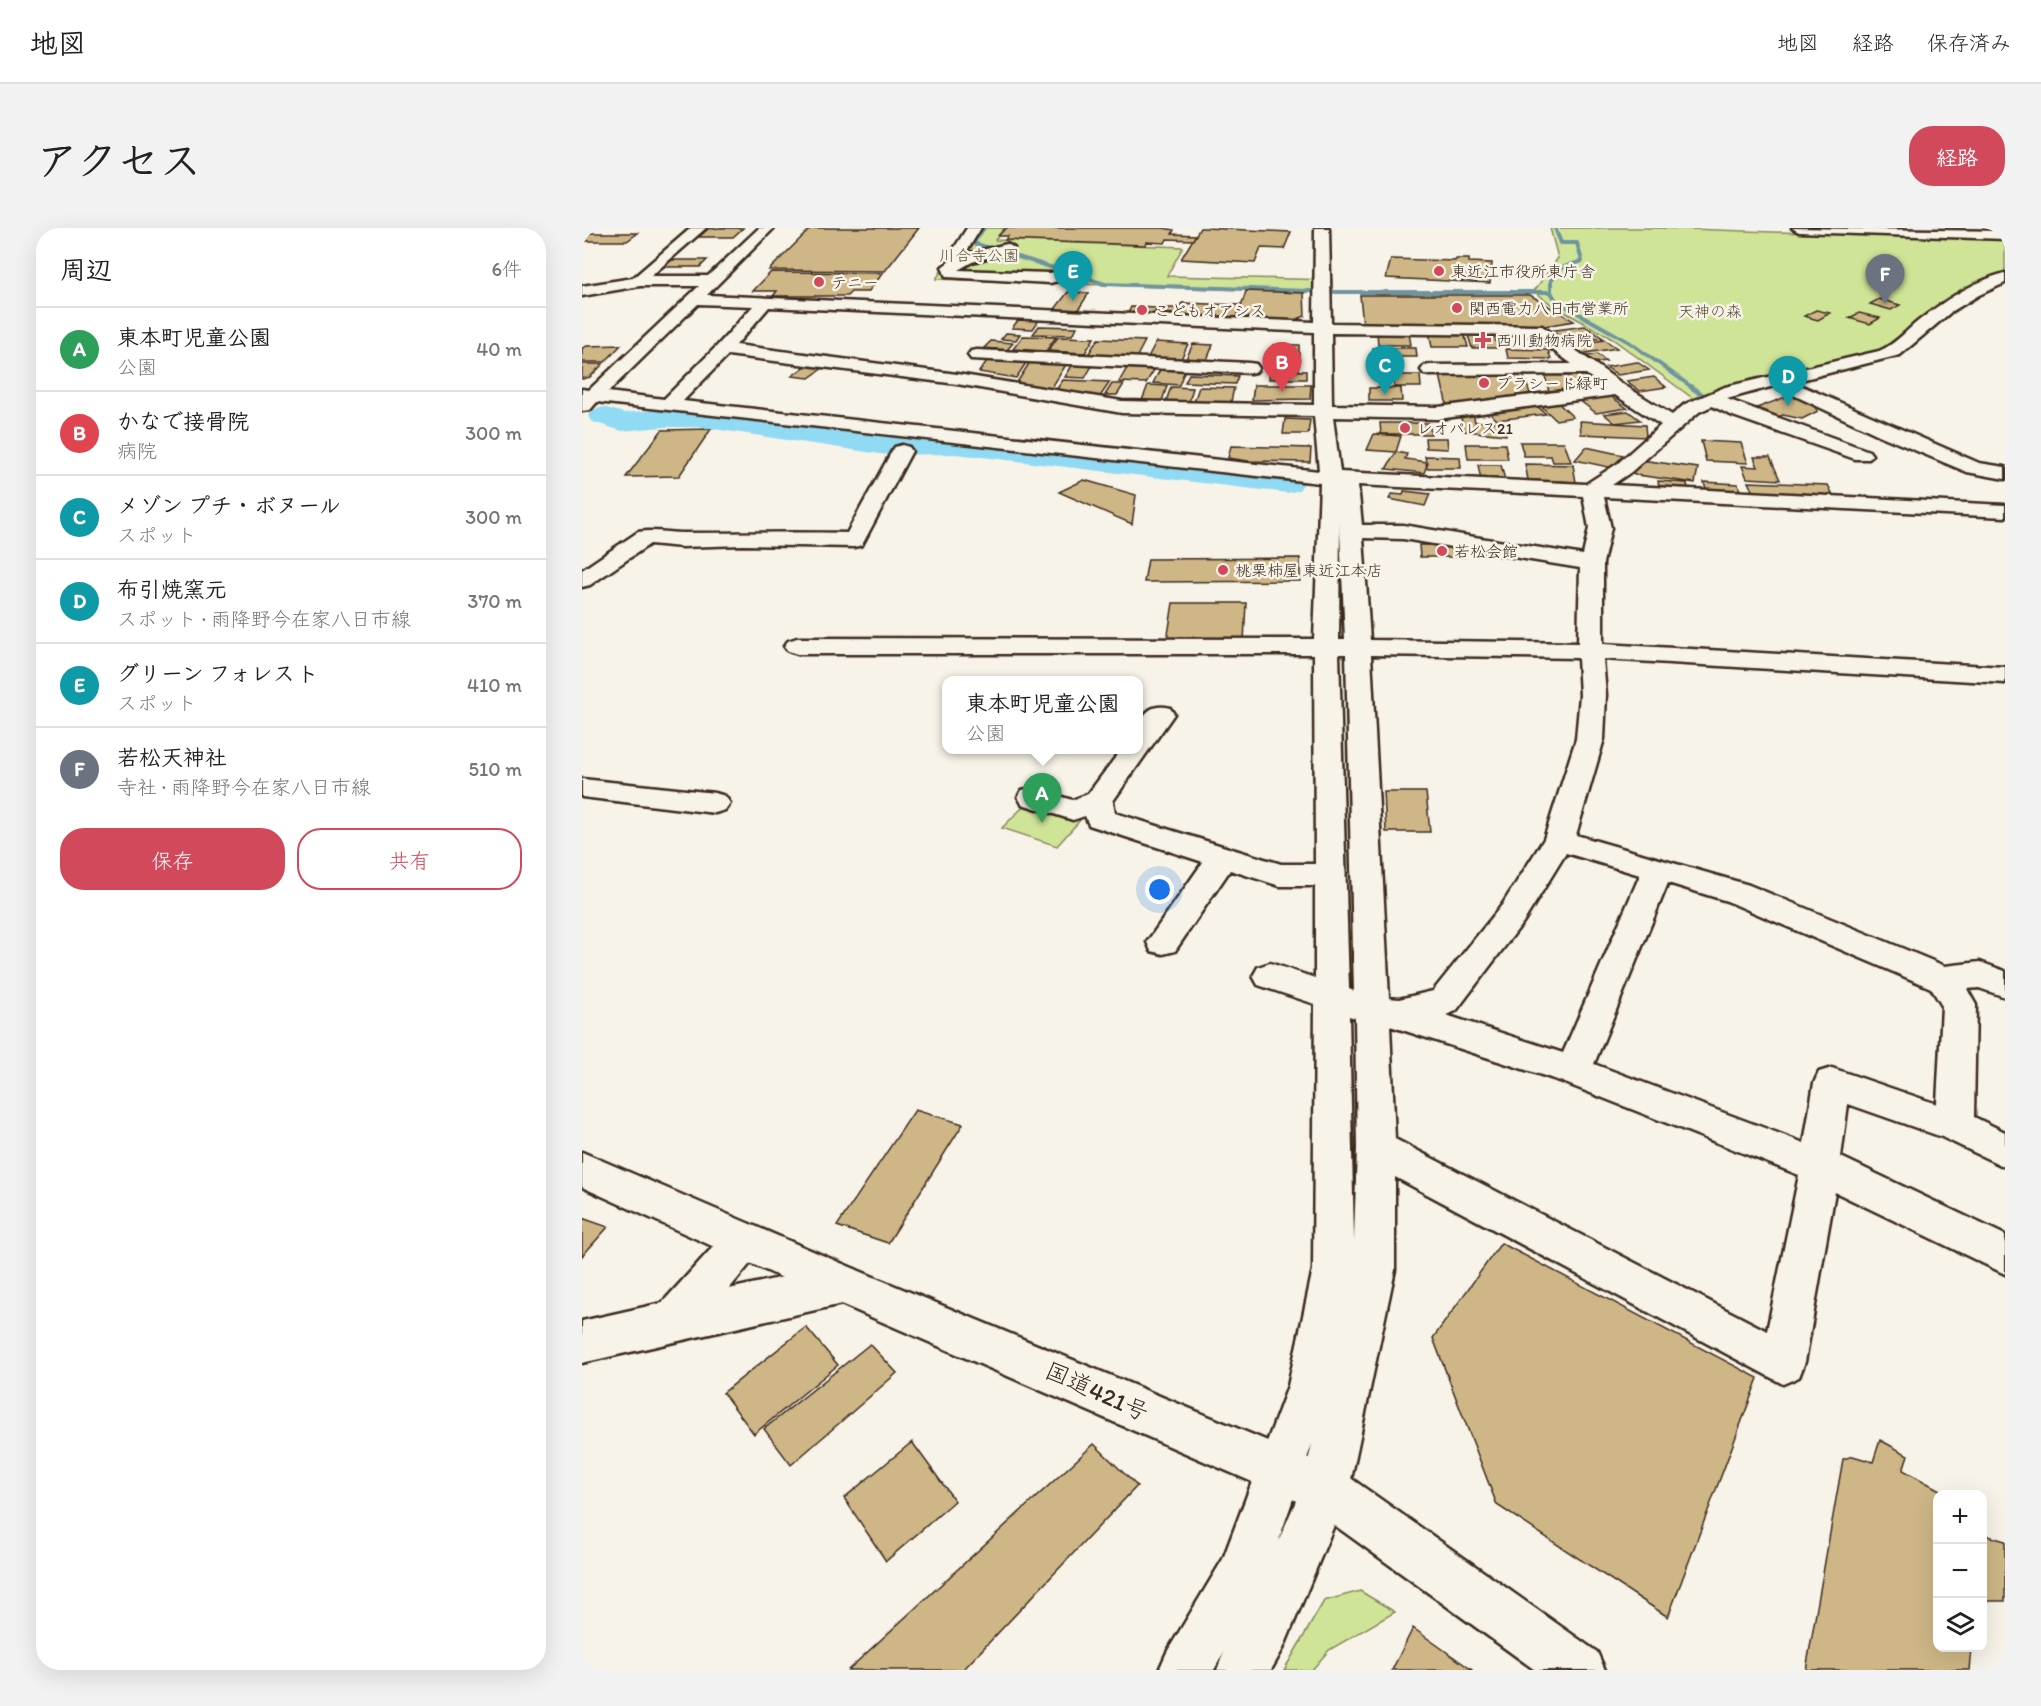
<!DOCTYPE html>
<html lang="ja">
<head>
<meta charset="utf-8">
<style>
	body { margin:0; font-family:Itim,"Klee One",sans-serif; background:#f2f2f2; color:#222 }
	.controls { position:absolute; right:18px; bottom:18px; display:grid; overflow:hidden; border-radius:12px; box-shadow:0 6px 24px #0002 }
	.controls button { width:54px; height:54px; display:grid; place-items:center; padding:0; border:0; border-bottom:2px solid #e0e0e0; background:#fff; color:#222; font:30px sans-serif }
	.you { position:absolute; left:578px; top:662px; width:21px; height:21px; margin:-15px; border:4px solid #fff; border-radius:50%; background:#1a73e8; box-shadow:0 0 0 9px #1a73e833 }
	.badge { display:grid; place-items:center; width:39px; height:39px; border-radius:50%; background:#d1495b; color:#fff; font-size:20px; font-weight:700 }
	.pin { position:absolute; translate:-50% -50px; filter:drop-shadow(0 2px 3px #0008) }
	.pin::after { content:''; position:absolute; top:32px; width:21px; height:18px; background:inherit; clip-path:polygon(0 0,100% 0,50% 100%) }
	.popup { position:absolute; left:360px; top:448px; width:201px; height:78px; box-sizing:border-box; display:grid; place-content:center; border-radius:12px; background:#fff; filter:drop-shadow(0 2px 4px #0005); font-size:20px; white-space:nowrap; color:#767676 }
	.popup b { font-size:22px; color:#222 }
	.popup::after { content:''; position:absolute; left:50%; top:100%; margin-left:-12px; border:12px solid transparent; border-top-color:#fff }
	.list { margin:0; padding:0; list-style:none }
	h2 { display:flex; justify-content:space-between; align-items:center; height:78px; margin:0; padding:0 24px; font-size:26px }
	h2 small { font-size:20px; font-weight:400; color:#767676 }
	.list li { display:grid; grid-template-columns:39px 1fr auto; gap:18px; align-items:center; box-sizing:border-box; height:84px; padding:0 24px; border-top:2px solid #e0e0e0 }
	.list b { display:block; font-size:22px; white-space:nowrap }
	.list p { margin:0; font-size:20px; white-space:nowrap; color:#767676 }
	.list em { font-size:20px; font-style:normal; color:#767676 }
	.actions { display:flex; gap:12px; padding:18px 24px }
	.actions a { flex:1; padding:14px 0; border:2px solid #d1495b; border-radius:24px; text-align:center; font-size:21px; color:#d1495b }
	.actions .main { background:#d1495b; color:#fff }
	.icon { flex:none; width:33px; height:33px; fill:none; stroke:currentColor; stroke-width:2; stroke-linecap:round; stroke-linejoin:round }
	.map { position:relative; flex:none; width:1423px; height:1442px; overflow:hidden; border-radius:24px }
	header { display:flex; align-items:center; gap:36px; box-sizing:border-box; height:84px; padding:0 30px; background:#fff; border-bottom:2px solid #e0e0e0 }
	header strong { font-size:28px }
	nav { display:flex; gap:33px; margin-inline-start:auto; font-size:21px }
	.intro { display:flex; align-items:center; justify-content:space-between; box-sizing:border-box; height:144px; padding:0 36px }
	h1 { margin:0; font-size:42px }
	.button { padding:15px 27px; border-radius:24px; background:#d1495b; color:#fff; font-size:21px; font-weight:700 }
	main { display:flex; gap:36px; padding:0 36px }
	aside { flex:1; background:#fff; border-radius:24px; box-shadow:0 6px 24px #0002 }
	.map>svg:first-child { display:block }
</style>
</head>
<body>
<header>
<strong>地図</strong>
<nav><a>地図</a><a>経路</a><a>保存済み</a></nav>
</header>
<div class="intro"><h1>アクセス</h1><a class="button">経路</a></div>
<main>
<aside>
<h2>周辺<small>6件</small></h2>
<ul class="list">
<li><span class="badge" style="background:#2e9e5b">A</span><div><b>東本町児童公園</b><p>公園</p></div><em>40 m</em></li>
<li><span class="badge" style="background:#e0444e">B</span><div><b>かなで接骨院</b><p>病院</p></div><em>300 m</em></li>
<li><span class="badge" style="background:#0f9aa8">C</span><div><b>メゾン プチ・ボヌール</b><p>スポット</p></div><em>300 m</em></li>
<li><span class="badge" style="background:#0f9aa8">D</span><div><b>布引焼窯元</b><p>スポット · 雨降野今在家八日市線</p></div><em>370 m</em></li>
<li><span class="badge" style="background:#0f9aa8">E</span><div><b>グリーン フォレスト</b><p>スポット</p></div><em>410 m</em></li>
<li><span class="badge" style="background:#6b7280">F</span><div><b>若松天神社</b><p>寺社 · 雨降野今在家八日市線</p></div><em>510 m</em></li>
</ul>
<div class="actions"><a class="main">保存</a><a>共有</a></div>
</aside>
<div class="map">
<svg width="1423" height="1442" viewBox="0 0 1423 1442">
	<rect width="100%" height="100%" fill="#f7f3e8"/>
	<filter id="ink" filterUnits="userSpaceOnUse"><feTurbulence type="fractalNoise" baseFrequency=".0167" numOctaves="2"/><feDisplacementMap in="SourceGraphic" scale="12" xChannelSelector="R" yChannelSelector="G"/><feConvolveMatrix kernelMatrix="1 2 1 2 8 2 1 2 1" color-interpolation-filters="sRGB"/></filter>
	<g filter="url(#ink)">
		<!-- green -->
		<path fill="#d0e498" stroke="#86875b" stroke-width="1.5" d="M 387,0 L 422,0 L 413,12 L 601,19 L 585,48 L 750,52 L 749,65 L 354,51 Z
			M 968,0 L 1078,0 L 1423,12 L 1423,46 C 1373,64 1346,87 1306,120 L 1297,125 L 1113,172 L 1032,112 L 969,76 L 952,63 L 976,30 Z
			M 446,574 L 499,591 L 475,618 L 420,600 Z
			M 778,1363 L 813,1384 L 747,1422 L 730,1442 L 702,1442 L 742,1373 Z"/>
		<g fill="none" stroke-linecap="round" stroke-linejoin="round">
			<!-- stream-far1 -->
			<path stroke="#6f949e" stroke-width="4" d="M 402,0 L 391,15 L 523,56 L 756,64 L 969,64
				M 973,0 L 979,15 L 995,15 L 1000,33 L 980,40 L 969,52 L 969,64 L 974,73 L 1047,114 L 1111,160"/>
			<!-- stream -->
			<path stroke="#6f949e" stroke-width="5" d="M 1109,159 L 1121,167"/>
			<!-- river -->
			<path fill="#91daf3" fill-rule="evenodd" d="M 21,179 L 42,185 L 80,181 L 119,181 L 305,209 L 374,208 L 706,245 L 717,248 L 722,255 L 717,262 L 706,265 L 374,226 L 305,227 L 119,199 L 80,199 L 40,203 L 11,194 L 6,188 L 11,182 Z"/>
		</g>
		<!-- building -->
		<path fill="#ceb686" stroke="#3b2a1e" stroke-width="1.5" d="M 137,0 L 161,0 L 151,9 L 117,9 L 126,1 Z
			M 229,0 L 337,0 L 303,43 L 187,42 Z
			M 424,0 L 581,0 L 592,2 L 590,6 L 614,7 L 611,12 L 585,11 L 583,15 L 565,14 L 563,17 L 423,12 L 426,8 L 416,8 Z
			M 618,0 L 623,0 L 709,4 L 702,21 L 679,20 L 673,35 L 599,31 Z
			M 0,5 L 56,5 L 45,13 L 0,13 Z
			M 809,31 L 873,33 L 874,31 L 887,31 L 887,34 L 910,35 L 908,55 L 804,50 Z
			M 83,32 L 125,32 L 118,39 L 75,39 Z
			M 189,44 L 301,45 L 286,64 L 269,64 L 265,68 L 191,68 L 195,63 L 171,63 Z
			M 664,63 L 722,65 L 723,88 L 713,92 L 656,89 Z
			M 486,64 L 507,65 L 496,82 L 473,81 Z
			M 778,67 L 948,67 L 992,93 L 962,98 L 781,97 Z
			M 1297,71 L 1318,77 L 1309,82 L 1288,76 Z
			M 600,75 L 658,77 L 654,89 L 575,85 L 579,80 L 597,80 Z
			M 549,79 L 575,80 L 572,86 L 546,85 Z
			M 1234,82 L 1248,85 L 1236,92 L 1222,88 Z
			M 1277,85 L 1298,90 L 1288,96 L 1267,90 Z
			M 437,91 L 457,92 L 451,101 L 430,100 Z
			M 457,98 L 495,99 L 491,107 L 451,106 Z
			M 1003,98 L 1021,110 L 984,115 L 966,103 Z
			M 795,104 L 827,105 L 829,117 L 796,117 Z
			M 885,104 L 911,104 L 916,120 L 890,120 Z
			M 424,105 L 438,106 L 434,112 L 419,111 Z
			M 847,105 L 882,105 L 886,119 L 850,119 Z
			M 441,108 L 474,109 L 464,123 L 431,121 Z
			M 476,109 L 512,110 L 503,125 L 466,123 Z
			M 516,111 L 563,113 L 554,130 L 505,128 Z
			M 1023,112 L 1035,120 L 998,126 L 986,117 Z
			M 409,113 L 431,115 L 425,122 L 402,120 Z
			M 574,114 L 606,116 L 598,133 L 565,131 Z
			M 611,116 L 631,117 L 624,134 L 603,133 Z
			M 39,117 L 23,134 L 0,134 L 0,120 L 5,118 Z
			M 691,117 L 717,117 L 717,128 L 691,128 Z
			M 791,120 L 834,120 L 835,129 L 792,129 Z
			M 924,121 L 966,122 L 969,131 L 926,130 Z
			M 1015,126 L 1024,133 L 1010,135 L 1002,129 Z
			M 407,130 L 446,132 L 434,150 L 397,144 Z
			M 688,131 L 717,131 L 716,141 L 687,141 Z
			M 448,134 L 485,135 L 469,161 L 434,156 Z
			M 1055,134 L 1067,142 L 1036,147 L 1024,139 Z
			M 228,135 L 245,137 L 227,150 L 210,148 Z
			M 0,136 L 21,136 L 8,149 L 0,151 Z
			M 491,136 L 511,136 L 503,150 L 483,149 Z
			M 580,138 L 604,139 L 597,157 L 571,155 Z
			M 545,140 L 572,142 L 564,155 L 537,154 Z
			M 688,142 L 724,143 L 724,151 L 687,151 Z
			M 857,143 L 940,143 L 949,168 L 865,178 Z
			M 997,143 L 1017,158 L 967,164 L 962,144 Z
			M 607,146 L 656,148 L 653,156 L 603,154 Z
			M 811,147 L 838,147 L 839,159 L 812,159 Z
			M 1072,149 L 1084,159 L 1058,163 L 1045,153 Z
			M 481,152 L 528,154 L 517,170 L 474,162 Z
			M 530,156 L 542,156 L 535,167 L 523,167 Z
			M 566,157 L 585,158 L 579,176 L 559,175 Z
			M 672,157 L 729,157 L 728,171 L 670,172 Z
			M 589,159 L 611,160 L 606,177 L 583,176 Z
			M 617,159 L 652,160 L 648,178 L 611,177 Z
			M 787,160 L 819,160 L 820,173 L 787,173 Z
			M 1027,167 L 1045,180 L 1014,185 L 997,172 Z
			M 1209,167 L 1228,174 L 1236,183 L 1220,191 L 1201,187 L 1194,190 L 1172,181 Z
			M 975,174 L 991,189 L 974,192 L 958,177 Z
			M 954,177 L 964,186 L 915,192 L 906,183 Z
			M 1046,183 L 1058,192 L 1033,195 L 1022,186 Z
			M 878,185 L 891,185 L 893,194 L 921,194 L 924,207 L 882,203 Z
			M 703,191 L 728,192 L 726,206 L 701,206 Z
			M 998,193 L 1063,197 L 1064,209 L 999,206 Z
			M 798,195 L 847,195 L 849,206 L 799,206 Z
			M 129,201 L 97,248 L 44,249 L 80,202 Z
			M 792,206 L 819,208 L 814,224 L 785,222 Z
			M 843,210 L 865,210 L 866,221 L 844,220 Z
			M 1119,213 L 1159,215 L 1166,235 L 1124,233 Z
			M 938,214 L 982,214 L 989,234 L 971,234 L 969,228 L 942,228 Z
			M 884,216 L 923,216 L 926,231 L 886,231 Z
			M 649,218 L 729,220 L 728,234 L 666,233 L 646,230 Z
			M 1004,219 L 1041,227 L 1031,240 L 993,232 Z
			M 814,224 L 825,226 L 823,231 L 846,234 L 842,245 L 804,241 Z
			M 843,228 L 878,229 L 879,240 L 845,240 Z
			M 1172,229 L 1188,229 L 1198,252 L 1165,250 L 1160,238 L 1176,239 Z
			M 1052,231 L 1116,240 L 1113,255 L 1048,246 Z
			M 943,236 L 991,237 L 994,254 L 946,252 Z
			M 896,237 L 919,237 L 923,252 L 899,252 Z
			M 502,252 L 554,267 L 550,296 L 477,264 Z
			M 1076,253 L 1105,255 L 1106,260 L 1077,259 Z
			M 1122,254 L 1156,256 L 1158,263 L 1124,261 Z
			M 1166,254 L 1246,257 L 1251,267 L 1171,264 Z
			M 822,263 L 848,266 L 843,278 L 807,271 L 810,266 L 821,267 Z
			M 837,317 L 881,317 L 883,329 L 838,329 Z
			M 718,330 L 718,353 L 562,354 L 566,331 Z
			M 591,375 L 664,375 L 662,413 L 585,413 Z
			M 802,564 L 844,564 L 848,604 L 804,604 Z
			M 333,882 L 381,896 L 306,1015 L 255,998 Z
			M 0,990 L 26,999 L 0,1028 Z
			M 919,1015 L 1176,1150 L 1086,1389 L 915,1277 L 851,1110 Z
			M 224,1099 L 256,1137 L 172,1206 L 141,1165 Z
			M 288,1116 L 315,1145 L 209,1237 L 182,1201 Z
			M 1298,1212 L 1326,1227 L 1321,1242 L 1365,1266 L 1356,1266 L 1356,1420 L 1390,1420 L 1388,1442 L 1224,1442 L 1261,1231 L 1271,1228 L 1291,1234 Z
			M 330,1214 L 373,1273 L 304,1333 L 262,1270 Z
			M 512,1216 L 555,1258 L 381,1442 L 266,1442 Z
			M 1400,1306 L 1423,1313 L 1423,1373 L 1400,1373 Z
			M 831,1400 L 890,1442 L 810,1442 Z"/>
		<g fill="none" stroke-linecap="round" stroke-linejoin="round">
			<!-- minor casing -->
			<g stroke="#3b2a1e" stroke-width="5">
				<path id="minor" d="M 109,0 L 124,0 L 69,48 L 126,48 L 177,0 L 192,0 L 125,67 L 732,94 L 733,0 L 747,0 L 749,95 L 960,98 L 1042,157 L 1090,187 L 1103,176 L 1143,159 L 1297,123 C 1312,117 1322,105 1334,95 C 1360,74 1390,54 1423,45 L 1423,55 L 1397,67 L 1369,84 L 1318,127 L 1211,154 L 1397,235 L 1423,239 L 1423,251 L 1385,244 L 1299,208 L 1192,158 L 1145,171 L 1287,223 L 1290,227 L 1287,231 L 1273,231 L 1151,188 L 1130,178 L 1117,184 L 1049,244 L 1030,257 L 1423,277 L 1423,289 L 1022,269 L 1029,300 L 1021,335 L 1021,416 L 1423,439 L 1423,455 L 1021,431 L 1024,467 L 1022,511 L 994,607 L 1167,657 L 1363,738 L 1398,734 L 1423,743 L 1423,769 L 1397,760 L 1385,761 L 1394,777 L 1392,889 L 1423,904 L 1423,939 L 1360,909 L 1266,876 L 1259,929 L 1423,1007 L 1423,1046 L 1253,964 L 1223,1134 L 1217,1149 L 1201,1156 L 813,949 L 813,1042 L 767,1261 L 701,1421 L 689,1442 L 635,1442 L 642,1424 L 632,1442 L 577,1442 L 585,1424 L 641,1331 L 706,1158 L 731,1041 L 733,776 L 676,757 L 671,748 L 676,739 L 688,735 L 733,750 L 733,658 L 698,658 L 648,642 L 593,723 L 581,726 L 569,723 L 565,714 L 621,634 L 507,597 L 503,588 L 491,592 L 440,576 L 436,569 L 440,562 L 450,560 L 490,572 L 506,566 L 539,522 L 556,522 C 556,499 559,473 588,480 L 592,486 L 531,573 L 533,585 L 699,636 L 733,636 L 732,426 L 215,426 L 206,423 L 202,418 L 206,413 L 215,410 L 732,411 L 738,255 L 15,174 L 8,182 L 0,183 L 0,161 L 7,162 L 117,58 L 58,58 L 0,68 L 0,58 L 51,50 ZM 116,76 L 171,78 L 136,117 L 82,171 L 26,164 ZM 187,79 L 732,104 L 732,177 L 540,173 L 375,146 L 154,117 ZM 749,105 L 950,107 L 990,136 L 848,137 L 842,138 L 839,142 L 842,146 L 848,147 L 1004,146 L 1020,158 L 856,179 L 750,177 ZM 146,127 L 375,156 L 540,185 L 732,188 L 737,243 L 101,173 ZM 1033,167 L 1079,197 L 1035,236 L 1004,256 L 758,244 L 751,189 L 856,191 ZM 776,257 L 1001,268 L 1007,300 L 1001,327 L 821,297 L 780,297 ZM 758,289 L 758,303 L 763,411 L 757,411 ZM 781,310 L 821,311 L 998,340 L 996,415 L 788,412 ZM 757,426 L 764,426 L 772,763 L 767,761 ZM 789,427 L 996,430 L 998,467 L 994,511 L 962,611 L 920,677 L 851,763 L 817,771 L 807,770 ZM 984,625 L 1058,647 L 981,825 L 864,787 L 874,783 L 942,693 ZM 1086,655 L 1145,673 L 1349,760 L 1360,778 L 1355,876 L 1250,840 L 1237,844 L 1232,855 L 1222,915 L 1012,836 ZM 767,788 L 773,790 L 775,920 L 772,1013 ZM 808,798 L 978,853 L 1217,947 L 1185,1103 L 813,911 ZM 730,1216 L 720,1259 L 696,1314 Z
					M 385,0 L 399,0 L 383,26 L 425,16 L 432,20 L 430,23 L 390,34 L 376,42 L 468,45 L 483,42 L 491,47 L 488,50 L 468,55 L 364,49 L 360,39 L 368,33 L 366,30 Z
					M 395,122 L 668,135 L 674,136 L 677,140 L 674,144 L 668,145 L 389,131 L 386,127 L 389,123 Z
					M 320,217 L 327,219 L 330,223 L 280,317 L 272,319 L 161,317 L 100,319 L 68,316 L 8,357 L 0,359 L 0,342 L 56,304 C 71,301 87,305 102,305 C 156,305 210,304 265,305 L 310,223 L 313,219 Z
					M 0,551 L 133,565 L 143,568 L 148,575 L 143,582 L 133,585 L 0,569 Z
					M 162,994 L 176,1000 L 182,1013 L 176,1026 L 147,1061 L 260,1036 L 275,1042 L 281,1056 L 275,1070 L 260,1076 L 0,1135 L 0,1093 L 80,1075 L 148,1000 Z"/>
			</g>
			<!-- major casing -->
			<g stroke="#3b2a1e" stroke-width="5">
				<path id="major" d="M 1210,0 L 1423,3 L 1423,11 L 1217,4 Z"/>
			</g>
			<!-- highway casing -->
			<g stroke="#3b2a1e" stroke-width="5">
				<path id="highway" d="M 0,924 L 275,1042 L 760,1244 L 1015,1424 L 1023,1442 L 953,1442 L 726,1278 L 245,1070 L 0,959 Z"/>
			</g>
			<!-- minor -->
			<use href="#minor" fill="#f7f3e8" fill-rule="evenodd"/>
			<!-- major -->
			<use href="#major" fill="#f7f3e8" fill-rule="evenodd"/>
			<!-- highway -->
			<use href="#highway" fill="#f7f3e8" fill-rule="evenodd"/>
		</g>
	</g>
	<!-- markers -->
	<g fill="#d1495b" stroke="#f7f3e8" stroke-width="2">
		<circle cx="857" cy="43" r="6"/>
		<circle cx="237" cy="54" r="6"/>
		<circle cx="875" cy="80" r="6"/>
		<circle cx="560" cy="82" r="6"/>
		<path d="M898 103h6v6h6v6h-6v6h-6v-6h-6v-6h6z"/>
		<circle cx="902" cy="155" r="6"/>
		<circle cx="823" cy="200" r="6"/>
		<circle cx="860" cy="323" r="6"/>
		<circle cx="641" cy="342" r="6"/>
	</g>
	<g text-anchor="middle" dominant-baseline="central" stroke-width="5" stroke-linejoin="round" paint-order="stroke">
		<!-- far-park labels -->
		<g font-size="16" fill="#594f36" stroke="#f7f3e8">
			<text x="397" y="27">川合寺公園</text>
			<text x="1128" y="83">天神の森</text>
		</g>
		<!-- far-poi labels -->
		<g font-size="16" fill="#3b2a1e" stroke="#f7f3e8" text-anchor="start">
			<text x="869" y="43">東近江市役所東庁舎</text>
			<text x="249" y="54">テニー</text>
			<text x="887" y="80">関西電力八日市営業所</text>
			<text x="572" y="82">こどもオアシス</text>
			<text x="914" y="112">西川動物病院</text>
			<text x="914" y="155">プラシード緑町</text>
			<text x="835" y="200">レオパレス21</text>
			<text x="872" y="323">若松会館</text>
			<text x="653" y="342">桃栗柿屋 東近江本店</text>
		</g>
		<!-- near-street labels -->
		<g font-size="24" fill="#3b2a1e" stroke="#f7f3e8">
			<text transform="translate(515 1163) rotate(24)">国道421号</text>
		</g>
	</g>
</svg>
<div class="controls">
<button>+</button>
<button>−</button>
<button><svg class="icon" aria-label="layers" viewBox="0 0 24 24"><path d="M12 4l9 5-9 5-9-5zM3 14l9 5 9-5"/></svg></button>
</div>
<div class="you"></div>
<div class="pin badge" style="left:460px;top:595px;background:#2e9e5b">A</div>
<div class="popup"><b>東本町児童公園</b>公園</div>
<div class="pin badge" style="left:700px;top:164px;background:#e0444e">B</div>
<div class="pin badge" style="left:803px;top:167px;background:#0f9aa8">C</div>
<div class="pin badge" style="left:1206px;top:178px;background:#0f9aa8">D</div>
<div class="pin badge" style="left:491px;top:73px;background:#0f9aa8">E</div>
<div class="pin badge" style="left:1303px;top:76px;background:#6b7280">F</div>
</div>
</main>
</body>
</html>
